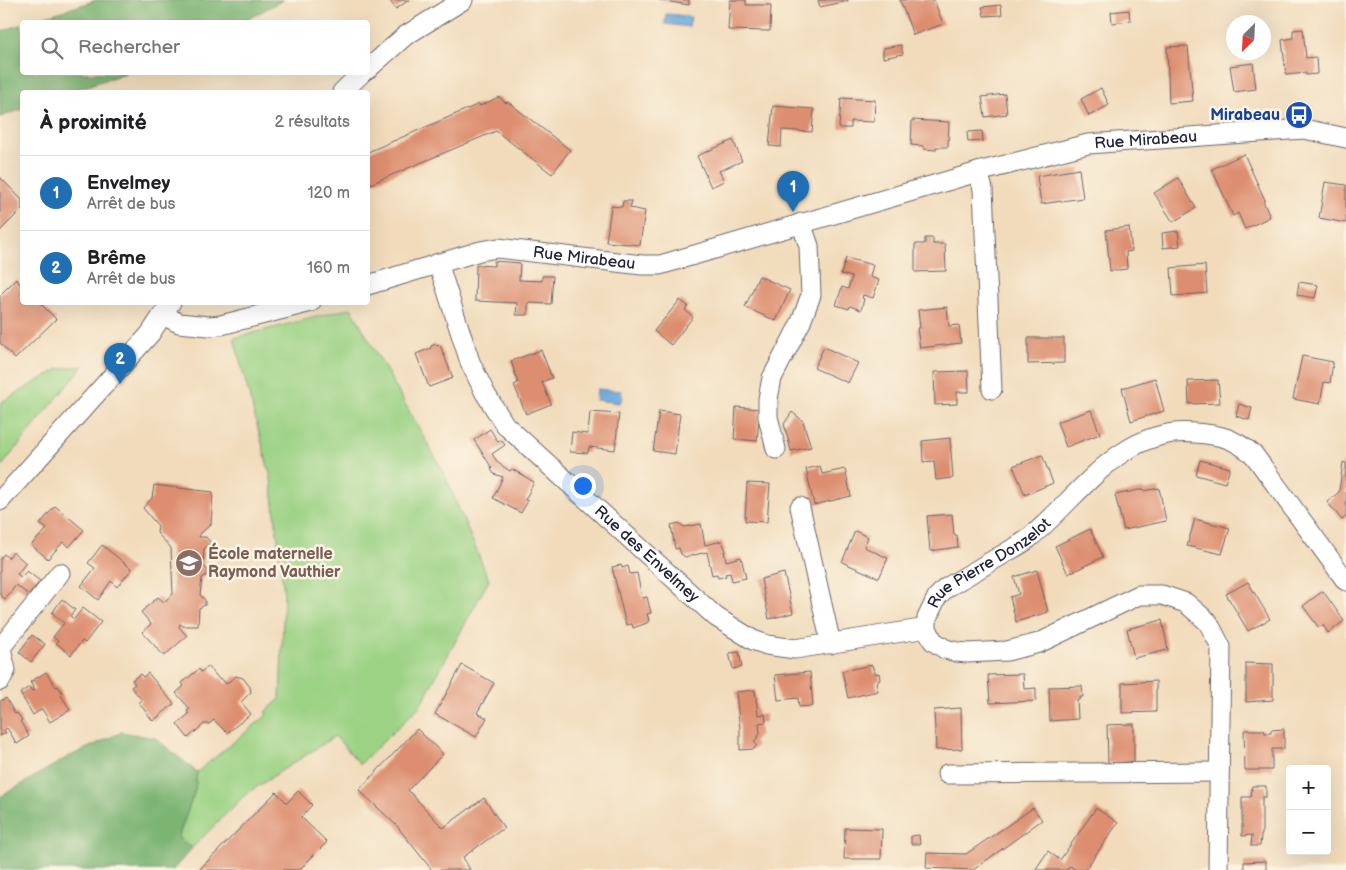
<!DOCTYPE html>
<html lang="fr">
<head>
<meta charset="utf-8">
<style>
	body { margin:0; font-family:"Balsamiq Sans",sans-serif; background:#f2f2f2; color:#202124 }
	.controls { position:absolute; right:15px; bottom:15px; display:grid; overflow:hidden; border-radius:5px; box-shadow:0 5px 20px #0002 }
	.controls button { width:45px; height:45px; display:grid; place-items:center; padding:0; border:0; border-bottom:1px solid #e0e0e0; background:#fff; color:#202124; font:25px sans-serif }
	.compass { position:absolute; left:1226px; top:15px; width:45px; height:45px; border-radius:50%; background:#fff; box-shadow:0 5px 20px #0002; rotate:204deg }
	.you { position:absolute; left:582px; top:485px; width:18px; height:18px; margin:-12px; border:4px solid #fff; border-radius:50%; background:#1a73e8; box-shadow:0 0 0 8px #1a73e833 }
	.badge { display:grid; place-items:center; width:32px; height:32px; border-radius:50%; background:#1f6fb2; color:#fff; font-size:16px; font-weight:700 }
	.pin { position:absolute; translate:-50% -41px; filter:drop-shadow(0 1px 2px #0008) }
	.pin::after { content:''; position:absolute; top:26px; width:18px; height:15px; background:inherit; clip-path:polygon(0 0,100% 0,50% 100%) }
	.list { margin:0; padding:0; list-style:none }
	h2 { display:flex; justify-content:space-between; align-items:center; height:65px; margin:0; padding:0 20px; font-size:21px }
	h2 small { font-size:16px; font-weight:400; color:#757577 }
	.list li { display:grid; grid-template-columns:32px 1fr auto; gap:15px; align-items:center; box-sizing:border-box; height:75px; padding:0 20px; border-top:1px solid #e0e0e0 }
	.list b { display:block; font-size:19px; white-space:nowrap }
	.list p { margin:0; font-size:16px; white-space:nowrap; color:#757577 }
	.list em { font-size:16px; font-style:normal; color:#757577 }
	.icon { flex:none; width:28px; height:28px; fill:none; stroke:currentColor; stroke-width:2; stroke-linecap:round; stroke-linejoin:round }
	.map { position:relative; flex:none; width:1346px; height:870px; overflow:hidden }
	.search { position:absolute; background:#fff; box-shadow:0 5px 20px #0002; left:20px; top:20px; width:350px; height:55px; display:flex; align-items:center; gap:12px; box-sizing:border-box; padding:0 18px; border-radius:5px; color:#757577; font-size:19px }
	.panel { position:absolute; background:#fff; box-shadow:0 5px 20px #0002; left:20px; top:90px; width:350px; height:215px; border-radius:5px }
	.map>svg:first-child { display:block }
</style>
</head>
<body>
<div class="map">
<svg width="1346" height="870" viewBox="0 0 1346 870">
	<rect width="100%" height="100%" fill="#fcf5e5"/>
	<filter id="ink" filterUnits="userSpaceOnUse"><feTurbulence type="fractalNoise" baseFrequency=".02" numOctaves="2"/><feDisplacementMap in="SourceGraphic" scale="10" xChannelSelector="R" yChannelSelector="G"/><feConvolveMatrix kernelMatrix="1 2 1 2 8 2 1 2 1" color-interpolation-filters="sRGB"/></filter>
	<filter id="wash" filterUnits="userSpaceOnUse"><feTurbulence type="fractalNoise" baseFrequency=".0096" numOctaves="4" result="noise"/><feDisplacementMap in="SourceGraphic" scale="20" xChannelSelector="R" yChannelSelector="G"/><feGaussianBlur stdDeviation="1.12" result="paint"/><feColorMatrix in="noise" values="0 0 0 0 0 0 0 0 0 0 0 0 0 0 0 0 0 1.4 0 .05"/><feComposite in="paint" operator="in"/></filter>
	<g filter="url(#wash)">
		<rect width="100%" height="100%" fill="#f1dbbb"/>
		<!-- green -->
		<path fill="#9bd284" stroke="#5e7a60" d="M 351,308 L 443,471 L 489,580 L 420,706 L 360,764 L 335,736 L 246,794 L 192,848 L 178,838 L 195,790 L 197,772 L 267,715 L 265,712 L 280,699 L 284,595 L 271,478 L 234,338 Z
			M 83,366 L 5,462 L 0,469 L 0,403 L 59,369 Z"/>
		<!-- forest -->
		<path fill="#7cb472" stroke="#4f6b56" d="M 97,0 L 283,0 L 242,22 L 28,22 Z
			M 22,24 L 22,72 L 126,73 L 69,92 L 22,92 L 22,109 L 0,117 L 0,32 Z
			M 122,732 L 155,738 L 197,772 L 195,790 L 178,838 L 192,848 L 173,870 L 0,870 L 0,797 L 66,758 Z"/>
		<!-- water -->
		<path fill="#65a7d9" stroke="#44648a" d="M 666,14 L 678,15 L 691,17 L 689,27 L 665,24 Z
			M 597,389 L 621,391 L 623,398 L 619,403 L 596,400 Z"/>
		<g id="blocks">
			<!-- building -->
			<path fill="#dd8e6f" d="M 389,0 L 409,0 L 396,9 Z
				M 659,0 L 689,0 L 689,5 Z
				M 730,0 L 746,0 L 746,5 L 771,5 L 770,31 L 728,30 Z
				M 818,0 L 848,0 L 848,1 L 820,7 Z
				M 900,0 L 934,0 L 943,24 L 913,35 Z
				M 1001,5 L 1002,15 L 984,16 L 982,7 Z
				M 1129,10 L 1130,21 L 1112,23 L 1111,12 Z
				M 1303,29 L 1306,58 L 1316,57 L 1317,74 L 1306,75 L 1306,73 L 1286,75 L 1282,40 L 1293,38 L 1293,30 Z
				M 901,45 L 903,54 L 883,58 L 883,48 Z
				M 1188,46 L 1193,101 L 1169,103 L 1167,47 Z
				M 1253,63 L 1256,89 L 1234,92 L 1230,66 Z
				M 1101,88 L 1109,105 L 1089,116 L 1081,99 Z
				M 1005,94 L 1007,114 L 985,117 L 982,97 Z
				M 499,97 L 506,103 L 508,102 L 570,150 L 552,174 L 496,131 L 368,185 L 368,152 L 479,104 L 480,106 Z
				M 841,98 L 875,100 L 874,122 L 851,121 L 851,128 L 839,128 Z
				M 773,106 L 814,109 L 812,132 L 782,130 L 781,147 L 769,146 Z
				M 912,120 L 949,122 L 948,147 L 936,147 L 936,150 L 924,149 L 923,146 L 911,145 Z
				M 982,131 L 983,141 L 968,142 L 967,132 Z
				M 733,140 L 742,161 L 719,171 L 724,181 L 711,187 L 697,156 Z
				M 1244,154 L 1265,200 L 1263,201 L 1270,217 L 1245,229 L 1238,213 L 1233,216 L 1212,169 Z
				M 1079,169 L 1083,198 L 1041,204 L 1037,176 Z
				M 0,177 L 22,200 L 22,209 L 0,231 Z
				M 1178,178 L 1196,208 L 1173,222 L 1154,193 Z
				M 1325,182 L 1346,185 L 1346,223 L 1319,218 Z
				M 623,201 L 632,201 L 630,208 L 645,211 L 640,245 L 606,242 L 611,206 L 622,207 Z
				M 1129,227 L 1132,251 L 1126,252 L 1127,269 L 1110,271 L 1106,230 Z
				M 1178,231 L 1180,246 L 1163,248 L 1162,233 Z
				M 925,238 L 933,238 L 933,244 L 945,244 L 946,271 L 915,272 L 915,244 L 925,244 Z
				M 846,258 L 873,265 L 870,277 L 879,280 L 873,298 L 863,295 L 862,298 L 864,299 L 861,310 L 850,306 L 849,309 L 836,305 L 842,287 L 848,289 L 852,277 L 841,274 Z
				M 494,261 L 520,263 L 519,280 L 542,281 L 542,276 L 553,276 L 551,304 L 528,303 L 528,315 L 516,315 L 517,303 L 475,301 L 476,265 L 494,266 Z
				M 1205,265 L 1207,293 L 1173,296 L 1171,268 Z
				M 759,276 L 790,290 L 776,321 L 745,307 Z
				M 16,279 L 22,286 L 22,302 L 39,302 L 56,319 L 15,359 L 0,343 L 0,295 Z
				M 1299,282 L 1318,285 L 1315,298 L 1297,295 Z
				M 680,300 L 688,306 L 685,310 L 693,317 L 671,345 L 654,331 Z
				M 947,307 L 949,326 L 959,325 L 961,343 L 920,348 L 917,328 L 920,328 L 918,310 Z
				M 1028,338 L 1064,338 L 1064,363 L 1028,364 Z
				M 436,344 L 437,346 L 440,345 L 453,378 L 429,387 L 416,354 L 431,348 L 431,346 Z
				M 824,347 L 858,363 L 848,383 L 814,368 Z
				M 541,350 L 552,378 L 542,382 L 551,404 L 526,414 L 514,385 L 518,383 L 511,361 Z
				M 1302,356 L 1333,362 L 1330,383 L 1324,382 L 1320,404 L 1293,399 Z
				M 968,371 L 969,392 L 957,392 L 957,404 L 935,405 L 934,372 Z
				M 1155,378 L 1164,411 L 1131,421 L 1122,388 Z
				M 1218,380 L 1220,403 L 1189,404 L 1188,381 Z
				M 1239,404 L 1252,408 L 1249,420 L 1236,416 Z
				M 736,407 L 760,409 L 757,441 L 734,439 Z
				M 1091,410 L 1100,434 L 1066,447 L 1057,422 Z
				M 659,411 L 680,414 L 675,454 L 653,451 Z
				M 590,412 L 619,414 L 615,450 L 589,447 L 588,453 L 570,452 L 572,432 L 588,434 Z
				M 792,412 L 803,421 L 811,447 L 791,451 L 784,424 Z
				M 490,429 L 498,442 L 501,440 L 505,445 L 492,454 L 498,463 L 510,471 L 512,469 L 534,482 L 525,500 L 528,501 L 521,513 L 493,498 L 503,477 L 494,474 L 491,469 L 492,468 L 474,440 Z
				M 950,438 L 953,478 L 936,480 L 934,461 L 923,462 L 922,441 Z
				M 1042,455 L 1053,483 L 1025,495 L 1013,466 Z
				M 1200,460 L 1230,468 L 1225,483 L 1196,475 Z
				M 1343,462 L 1346,463 L 1346,517 L 1342,520 L 1327,502 L 1339,492 Z
				M 820,466 L 822,474 L 845,469 L 851,496 L 814,505 L 806,469 Z
				M 747,483 L 770,484 L 767,522 L 745,521 Z
				M 154,485 L 213,492 L 211,524 L 200,534 L 199,537 L 206,537 L 210,542 L 210,544 L 204,549 L 203,566 L 208,570 L 208,574 L 202,578 L 200,595 L 205,600 L 205,605 L 199,608 L 198,626 L 183,626 L 180,624 L 179,627 L 187,636 L 164,656 L 142,632 L 151,624 L 141,612 L 158,597 L 164,602 L 173,594 L 171,548 L 157,533 L 158,526 L 143,508 L 152,498 Z
				M 1159,488 L 1166,521 L 1124,530 L 1115,495 L 1144,489 L 1144,491 Z
				M 55,506 L 84,530 L 69,547 L 63,542 L 48,559 L 31,545 L 47,529 L 40,524 Z
				M 952,514 L 954,535 L 957,535 L 958,547 L 930,551 L 927,516 Z
				M 1195,519 L 1230,528 L 1222,554 L 1187,546 Z
				M 679,523 L 684,527 L 701,524 L 705,545 L 722,541 L 726,551 L 724,551 L 726,561 L 741,557 L 746,578 L 732,581 L 730,573 L 725,574 L 726,576 L 718,578 L 717,574 L 712,575 L 707,552 L 685,557 L 681,554 L 679,548 L 675,549 L 671,525 Z
				M 1090,529 L 1103,557 L 1068,574 L 1055,546 Z
				M 855,531 L 868,537 L 864,547 L 888,558 L 879,578 L 842,562 Z
				M 102,545 L 132,569 L 117,587 L 111,581 L 98,600 L 81,586 L 95,568 L 88,563 Z
				M 13,552 L 26,563 L 17,574 L 21,577 L 27,571 L 40,581 L 29,595 L 16,585 L 5,599 L 0,595 L 0,559 L 4,554 L 8,558 Z
				M 621,565 L 622,568 L 628,566 L 630,574 L 637,573 L 642,598 L 647,597 L 651,613 L 647,614 L 649,620 L 647,623 L 633,628 L 632,624 L 626,625 L 612,567 Z
				M 1037,570 L 1048,612 L 1016,622 L 1010,597 L 1019,594 L 1014,577 Z
				M 784,573 L 793,613 L 769,619 L 761,579 Z
				M 1248,582 L 1270,619 L 1248,631 L 1226,594 Z
				M 1323,591 L 1344,621 L 1328,633 L 1323,625 L 1319,628 L 1303,606 Z
				M 62,599 L 75,610 L 70,616 L 74,619 L 83,608 L 101,622 L 85,643 L 82,641 L 71,655 L 56,643 L 58,641 L 53,637 L 64,623 L 52,613 Z
				M 1162,620 L 1168,650 L 1134,658 L 1127,629 Z
				M 32,635 L 45,644 L 31,662 L 19,652 Z
				M 739,652 L 742,667 L 733,669 L 729,653 Z
				M 1246,663 L 1273,664 L 1273,700 L 1246,702 Z
				M 462,665 L 494,683 L 477,713 L 487,718 L 476,737 L 435,714 Z
				M 872,665 L 875,674 L 879,673 L 880,680 L 876,682 L 878,691 L 848,698 L 842,671 Z
				M 208,666 L 219,679 L 221,678 L 226,684 L 236,676 L 243,678 L 250,687 L 251,692 L 241,702 L 251,714 L 227,733 L 214,720 L 209,724 L 204,724 L 188,738 L 177,724 L 189,714 L 187,711 L 190,709 L 176,693 L 184,686 L 182,683 L 199,669 L 201,672 Z
				M 46,672 L 56,687 L 58,686 L 63,694 L 61,695 L 70,710 L 50,722 L 42,709 L 33,715 L 20,693 L 29,687 L 32,691 L 35,690 L 30,682 Z
				M 810,672 L 813,706 L 799,707 L 798,698 L 778,700 L 775,675 Z
				M 148,673 L 174,704 L 153,721 L 139,703 L 142,700 L 131,687 L 135,684 L 132,680 L 140,674 L 143,677 Z
				M 1023,674 L 1024,689 L 1036,688 L 1036,701 L 990,703 L 988,675 Z
				M 1156,681 L 1156,712 L 1122,713 L 1122,683 Z
				M 1082,686 L 1083,697 L 1080,697 L 1079,700 L 1077,700 L 1078,719 L 1050,721 L 1049,687 Z
				M 755,690 L 758,715 L 765,714 L 766,722 L 759,723 L 760,734 L 754,742 L 757,745 L 754,749 L 740,750 L 740,730 L 736,692 Z
				M 6,698 L 15,714 L 17,713 L 22,720 L 20,721 L 29,736 L 17,744 L 7,728 L 4,730 L 6,733 L 0,736 L 0,701 Z
				M 961,708 L 962,749 L 936,750 L 934,710 Z
				M 1134,724 L 1134,762 L 1108,763 L 1107,725 Z
				M 417,729 L 443,754 L 408,790 L 443,828 L 484,798 L 504,828 L 463,857 L 470,870 L 432,870 L 396,825 L 359,790 Z
				M 1284,729 L 1284,749 L 1272,749 L 1272,770 L 1245,770 L 1244,730 L 1264,730 L 1265,733 L 1271,733 L 1271,730 Z
				M 1252,786 L 1266,786 L 1266,797 L 1262,797 L 1262,835 L 1261,835 L 1260,846 L 1251,846 L 1252,835 L 1242,836 L 1242,797 L 1251,797 Z
				M 298,791 L 312,805 L 301,817 L 327,842 L 299,870 L 199,870 L 276,792 L 287,803 Z
				M 1033,808 L 1042,820 L 973,870 L 926,868 L 927,853 L 966,854 Z
				M 1096,808 L 1118,823 L 1085,870 L 1076,870 L 1070,866 L 1066,870 L 1035,870 L 1048,851 L 1060,860 Z
				M 845,828 L 882,829 L 881,859 L 844,859 Z
				M 919,835 L 920,844 L 911,844 L 911,836 Z
				M 1266,861 L 1266,870 L 1244,870 L 1244,862 Z"/>
		</g>
	</g>
	<g filter="url(#ink)">
		<use href="#blocks" fill-opacity="0" stroke="#6a6368" stroke-width="1"/>
		<g fill="none" stroke-linecap="round" stroke-linejoin="round">
			<!-- minor casing -->
			<g stroke="#6a6368" stroke-width="21">
				<g id="minor">
					<path d="M 368,69 L 405,36 L 463,0"/>
					<path d="M 342,92 L 363,72"/>
					<path d="M 978,172 L 983,189 L 992,389"/>
					<path id="s1" d="M 438,263 L 470,362 L 485,393 L 505,425 L 716,617 L 753,640 L 767,645 L 795,649 L 927,628"/>
					<path id="s2" d="M 368,285 L 480,251 L 498,248 L 642,265 L 660,265 L 978,172 L 1088,144 L 1304,129 L 1346,138"/>
					<path d="M 163,315 L 179,323 L 209,326 L 221,325 L 311,302"/>
					<path d="M 776,449 L 768,417 L 768,399 L 772,378 L 801,322 L 811,295 L 809,246 L 801,223"/>
					<path d="M 0,501 L 150,334 L 171,302"/>
					<path d="M 800,507 L 831,644"/>
					<path d="M 0,644 L 6,670 L 0,681"/>
					<path d="M 2,646 L 60,573"/>
					<path d="M 947,774 L 1219,772"/>
					<path id="s3" d="M 1218,870 L 1221,647 L 1208,622 L 1186,603 L 1162,595 L 1139,595 L 1039,643 L 1007,651 L 967,653 L 957,652 L 945,649 L 933,641 L 927,628 L 927,618 L 937,597 L 946,588 C 965,577 983,566 1002,555 C 1010,550 1020,545 1028,539 C 1079,498 1120,426 1195,433 C 1222,435 1233,438 1254,455 L 1346,581"/>
				</g>
			</g>
			<!-- minor -->
			<use href="#minor" stroke="#fff" stroke-width="19"/>
		</g>
	</g>
	<!-- icons -->
	<defs>
		<g id="bus-disc" transform="scale(1.4375)"><circle r="9.5" fill="#1a4fb4" stroke="#fcf5e5"/><path d="M-5-6H5V4H4V6H2V4H-2V6H-4V4H-5ZM-3.5-4V0h7V-4ZM-3.5 1.2v1.5H-2V1.2ZM2 1.2v1.5H3.5V1.2Z" fill="#fff"/></g>
		<g id="school-disc" transform="scale(1.4375)"><circle r="9.5" fill="#8d6e63" stroke="#fcf5e5"/><path d="M0-5L7-2L0 1L-7-2ZM-4 1L0 2.5L4 1V4Q0 6-4 4Z" fill="#fff"/></g>
	</defs>
	<g fill-rule="evenodd">
		<use href="#bus-disc" x="1299" y="115"/>
		<use href="#school-disc" x="189" y="563"/>
	</g>
	<g text-anchor="middle" dominant-baseline="central" stroke-width="5" stroke-linejoin="round" paint-order="stroke">
		<!-- transit labels -->
		<g font-size="16" font-weight="bold" fill="#164399" stroke="#fcf5e5" text-anchor="end">
			<text x="1280" y="115">Mirabeau</text>
		</g>
		<!-- street labels -->
		<g font-size="16" fill="#22223b" stroke="#fcf5e5">
			<text stroke="none"><textPath href="#s2" startOffset="801">Rue Mirabeau</textPath></text>
			<text stroke="none"><textPath href="#s2" startOffset="222">Rue Mirabeau</textPath></text>
			<text stroke="none"><textPath href="#s1" startOffset="368">Rue des Envelmey</textPath></text>
			<text stroke="none"><textPath href="#s3" startOffset="659">Rue Pierre Donzelot</textPath></text>
		</g>
		<!-- education labels -->
		<g font-size="16" font-weight="bold" fill="#785e54" stroke="#fcf5e5" text-anchor="start">
			<text x="208" y="554">École maternelle<tspan x="208" dy="18">Raymond Vauthier</tspan></text>
		</g>
	</g>
</svg>
<div class="controls">
<button>+</button>
<button>−</button>
</div>
<svg class="compass" viewBox="-18 -18 36 36"><path d="M0-13l5 13h-10z" fill="#e53935"/><path d="M0 13l5-13h-10z" fill="#757577"/></svg>
<div class="you"></div>
<div class="pin badge" style="left:793px;top:212px">1</div>
<div class="pin badge" style="left:120px;top:384px">2</div>
<div class="search"><svg class="icon" aria-label="search" viewBox="0 0 24 24"><circle cx="10" cy="10" r="6"/><path d="M15 15l6 6"/></svg>Rechercher</div>
<section class="panel">
<h2>À proximité<small>2 résultats</small></h2>
<ul class="list">
<li><span class="badge">1</span><div><b>Envelmey</b><p>Arrêt de bus</p></div><em>120 m</em></li>
<li><span class="badge">2</span><div><b>Brême</b><p>Arrêt de bus</p></div><em>160 m</em></li>
</ul>
</section>
</div>
</body>
</html>
